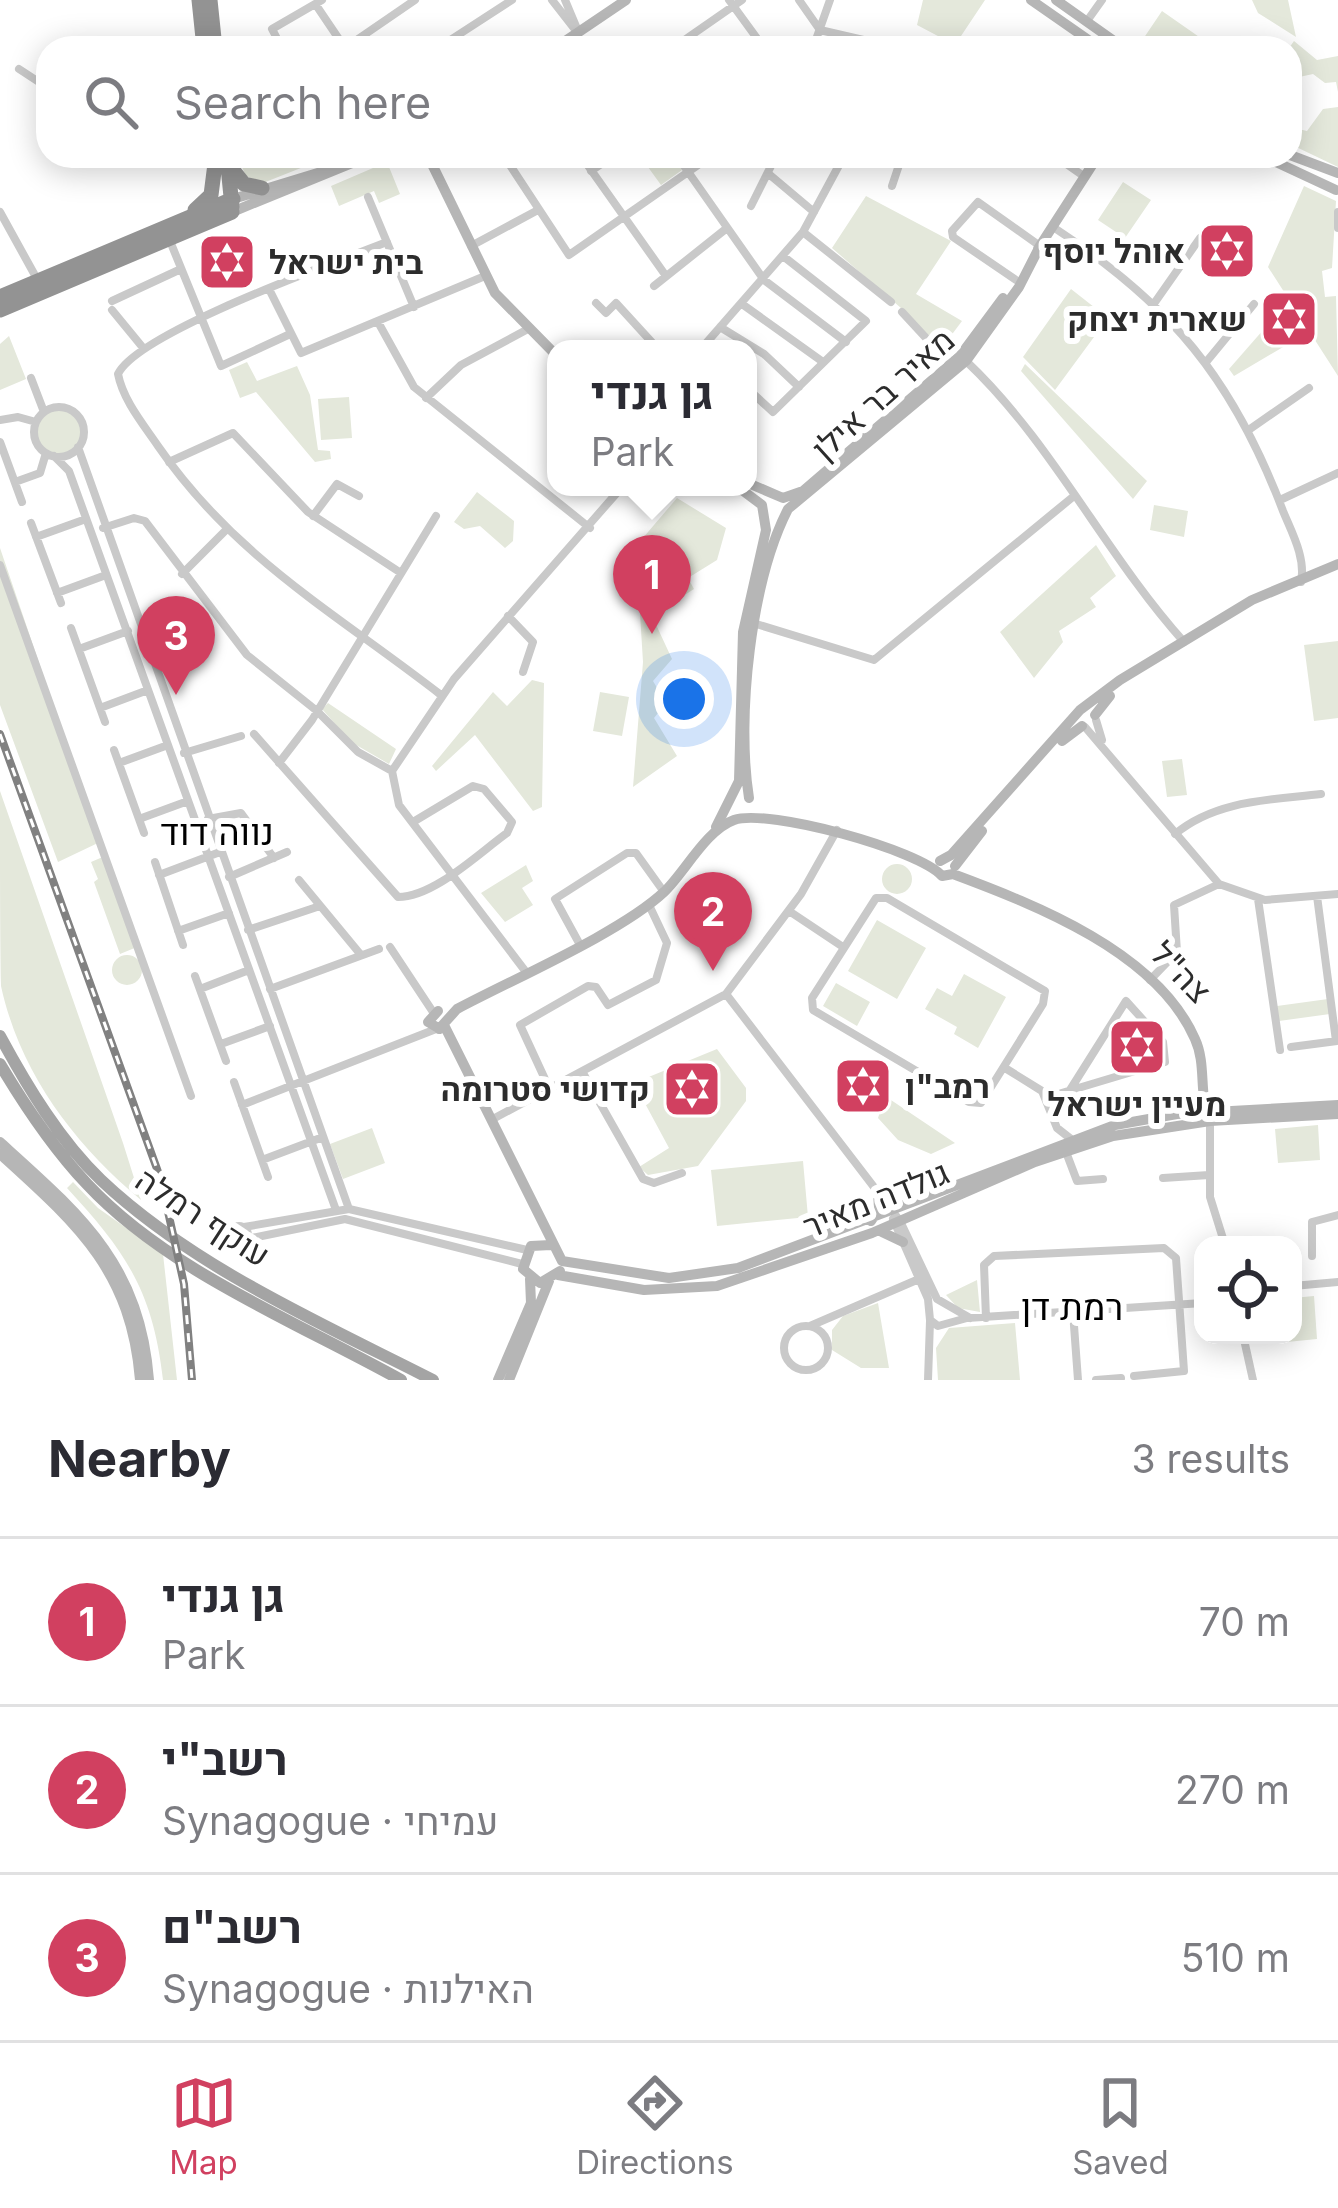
<!DOCTYPE html>
<html lang="en">
<head>
<meta charset="utf-8">
<style>
	body { margin:0; font-family:Inter,Heebo,sans-serif; background:#f7f7f7; color:#2b2b33 }
	.controls { position:absolute; right:36px; bottom:36px; display:grid; overflow:hidden; border-radius:24px; box-shadow:0 6px 30px #0003 }
	.controls button { width:108px; height:108px; display:grid; place-items:center; padding:0; border:0; border-bottom:3px solid #e1e1e2; background:#fff; color:#2b2b33; font:60px sans-serif }
	.you { position:absolute; left:684px; top:699px; width:42px; height:42px; margin:-30px; border:9px solid #fff; border-radius:50%; background:#1a73e8; box-shadow:0 0 0 18px #1a73e833 }
	.badge { display:grid; place-items:center; width:78px; height:78px; border-radius:50%; background:#d14060; color:#fff; font-size:39px; font-weight:700 }
	.pin { position:absolute; translate:-50% -99px; filter:drop-shadow(0 3px 6px #0008) }
	.pin::after { content:''; position:absolute; top:63px; width:42px; height:36px; background:inherit; clip-path:polygon(0 0,100% 0,50% 100%) }
	.popup { position:absolute; left:547px; top:340px; width:210px; height:156px; box-sizing:border-box; display:grid; place-content:center; border-radius:24px; background:#fff; filter:drop-shadow(0 3px 9px #0005); font-size:39px; white-space:nowrap; color:#7c7c81 }
	.popup b { font-size:45px; color:#2b2b33 }
	.popup::after { content:''; position:absolute; left:50%; top:100%; margin-left:-24px; border:24px solid transparent; border-top-color:#fff }
	.list { margin:0; padding:0; list-style:none }
	h2 { display:flex; justify-content:space-between; align-items:center; height:156px; margin:0; padding:0 48px; font-size:51px }
	h2 small { font-size:39px; font-weight:400; color:#7c7c81 }
	.list li { display:grid; grid-template-columns:78px 1fr auto; gap:36px; align-items:center; box-sizing:border-box; height:168px; padding:0 48px; border-top:3px solid #e1e1e2 }
	.list b { display:block; font-size:45px; white-space:nowrap }
	.list p { margin:0; font-size:39px; white-space:nowrap; color:#7c7c81 }
	.list em { font-size:39px; font-style:normal; color:#7c7c81 }
	.icon { flex:none; width:66px; height:66px; fill:none; stroke:currentColor; stroke-width:2; stroke-linecap:round; stroke-linejoin:round }
	.map { position:relative; flex:none; width:1338px; height:1380px; overflow:hidden }
	.search { position:absolute; background:#fff; box-shadow:0 6px 30px #0003; left:36px; right:36px; top:36px; height:132px; display:flex; align-items:center; gap:30px; box-sizing:border-box; padding:0 42px; border-radius:36px; color:#7c7c81; font-size:45px }
	.sheet { height:660px; background:#fff }
	nav { display:flex; justify-content:space-around; align-items:center; box-sizing:border-box; height:168px; border-top:3px solid #e1e1e2; background:#fff; font-size:33px; color:#7c7c81 }
	nav a { display:grid; justify-items:center; gap:6px }
	nav .on { color:#d14060 }
	.map>svg:first-child { display:block }
</style>
</head>
<body>
<div class="map">
<svg width="1338" height="1380" viewBox="0 0 1338 1380">
	<rect width="100%" height="100%" fill="#fff"/>
	<!-- green -->
	<path fill="#e4e8db" d="M 923,0 L 985,0 L 955,45 L 917,25 Z
		M 1252,0 L 1288,0 L 1296,37 L 1258,13 Z
		M 1162,11 L 1215,48 L 1137,48 Z
		M 1294,41 L 1317,60 L 1338,56 L 1338,92 L 1336,82 L 1325,83 L 1313,74 L 1290,79 L 1289,48 Z
		M 1338,107 L 1338,167 L 1290,144 L 1290,117 L 1294,128 L 1307,131 L 1323,109 Z
		M 237,156 L 331,156 L 263,183 L 246,176 Z
		M 640,156 L 672,156 L 682,170 L 661,185 Z
		M 387,162 L 400,194 L 379,203 L 374,191 L 339,206 L 331,186 Z
		M 1123,182 L 1151,200 L 1125,238 L 1098,220 Z
		M 1304,186 L 1336,201 L 1332,268 L 1322,271 L 1325,297 L 1336,296 L 1338,376 L 1268,267 Z
		M 866,196 L 951,241 L 916,294 L 962,321 L 947,341 L 955,349 L 949,358 L 909,315 L 832,248 Z
		M 1071,289 L 1108,318 L 1055,390 L 1023,357 Z
		M 1271,321 L 1290,343 L 1234,376 L 1229,369 Z
		M 9,336 L 26,379 L 0,390 L 0,344 Z
		M 247,362 L 257,381 L 297,366 L 310,395 L 318,450 L 330,451 L 331,459 L 315,462 L 256,392 L 240,398 L 229,370 Z
		M 1025,364 L 1147,481 L 1133,499 L 1021,371 Z
		M 349,397 L 352,438 L 321,440 L 318,399 Z
		M37 432a22 22 0 1 1 44 0a22 22 0 1 1-44 0Z
		M 477,492 L 514,521 L 513,541 L 505,548 L 480,526 L 464,529 L 454,522 Z
		M 677,498 L 726,528 L 717,560 L 688,578 L 694,589 L 652,616 L 672,659 L 653,681 L 666,703 L 654,718 L 677,756 L 633,787 L 643,662 L 637,565 L 625,559 Z
		M 1154,505 L 1188,511 L 1184,537 L 1150,530 Z
		M 1096,545 L 1116,576 L 1090,598 L 1096,607 L 1059,631 L 1063,642 L 1034,678 L 1000,632 Z
		M 0,548 L 100,842 L 58,862 L 0,705 Z
		M 1338,641 L 1338,718 L 1314,721 L 1304,645 Z
		M 532,680 L 544,683 L 542,807 L 533,811 L 475,735 L 436,771 L 432,766 L 493,692 L 507,706 Z
		M 600,692 L 629,697 L 622,736 L 593,731 Z
		M 328,703 L 396,749 L 389,764 L 351,742 L 322,709 Z
		M 1182,759 L 1187,795 L 1167,797 L 1162,761 Z
		M 0,791 L 123,1143 L 141,1200 C 74,1144 20,1073 1,986 C 0,940 0,842 0,791 Z
		M 105,856 L 137,947 L 120,954 L 94,882 L 98,879 L 91,862 Z
		M882 879a15 15 0 1 1 30 0a15 15 0 1 1-30 0Z
		M 526,865 L 533,881 L 522,888 L 533,905 L 505,922 L 481,893 Z
		M 877,920 L 926,948 L 897,999 L 848,971 Z
		M112 970a15 15 0 1 1 30 0a15 15 0 1 1-30 0Z
		M 964,974 L 1006,997 L 978,1048 L 954,1034 L 957,1027 L 925,1009 L 937,988 L 952,996 Z
		M 836,983 L 870,1002 L 857,1026 L 823,1006 Z
		M 1328,999 L 1330,1014 L 1279,1021 L 1277,1006 Z
		M 717,1049 L 746,1088 L 746,1101 L 698,1166 L 648,1175 L 639,1167 L 669,1148 L 634,1083 Z
		M 885,1096 L 955,1143 L 931,1154 L 898,1140 L 878,1118 Z
		M 1318,1125 L 1320,1160 L 1278,1163 L 1275,1129 Z
		M 372,1128 L 385,1163 L 343,1179 L 330,1144 Z
		M 803,1161 L 808,1217 L 717,1226 L 711,1170 Z
		M 73,1182 L 98,1208 L 163,1254 L 177,1380 L 163,1380 C 153,1291 126,1252 67,1188 Z
		M 977,1280 L 980,1312 L 958,1308 L 946,1295 Z
		M 1314,1296 L 1317,1339 L 1287,1342 L 1286,1335 L 1293,1335 L 1293,1298 Z
		M 878,1303 L 889,1368 L 861,1368 L 832,1350 L 832,1330 L 843,1316 Z
		M 1015,1323 L 1020,1380 L 938,1380 L 936,1348 L 949,1328 Z"/>
	<g fill="none" stroke-linecap="round" stroke-linejoin="round">
		<!-- street -->
		<path stroke="#c9c9c9" stroke-width="8" d="M 552,0 L 577,32
			M 565,0 L 578,31
			M 729,0 L 764,48
			M 799,0 L 820,30 L 898,48
			M 316,5 L 345,48
			M 1087,21 L 1102,0
			M 282,48 L 272,29 L 322,0
			M 345,48 L 415,0
			M 438,48 L 512,0
			M 673,48 L 742,0
			M 813,48 L 830,0
			M 19,69 L 48,88
			M 128,156 L 144,156
			M 504,156 L 569,255 L 711,156
			M 677,156 L 764,280 L 846,342
			M 915,156 L 924,159
			M 1055,156 L 1085,177
			M 584,160 L 666,276
			M 591,171 L 613,156
			M 770,175 L 814,212
			M 892,186 L 902,156
			M 368,197 L 414,307
			M 751,206 L 776,156
			M 0,212 L 37,279
			M 1338,212 L 1338,228
			M 1053,227 C 1171,304 1233,379 1283,511 C 1292,533 1306,558 1301,582
			M 803,232 L 891,302
			M 170,241 L 221,366 L 288,335
			M 387,242 C 336,262 138,332 118,374 C 123,400 143,424 158,446 C 235,558 337,614 441,695
			M 471,246 L 538,210
			M 1016,280 L 953,237 L 952,231 L 978,202 L 1040,246
			M 654,286 L 727,228
			M 269,289 L 301,353 L 485,276
			M 112,301 L 181,269
			M 596,303 L 606,313 L 616,303 L 658,349
			M 742,304 L 823,362
			M 1153,305 L 1200,238
			M 112,310 L 144,349
			M 902,312 L 950,364
			M 378,322 L 414,387 L 590,528
			M 720,327 L 764,354 L 799,387
			M 701,349 L 803,232 L 844,156
			M 966,361 C 1052,442 1105,554 1184,642
			M 1207,361 L 1254,304
			M 31,378 L 44,412
			M 748,389 L 773,412 L 866,321 L 783,256
			M 426,398 L 461,365 L 528,329
			M34 432a25 25 0 1 1 50 0a25 25 0 1 1-50 0Z
			M 0,420 L 18,417 L 36,422
			M 1250,429 L 1309,388
			M 0,442 L 22,502
			M 78,447 L 349,1209
			M 54,456 L 69,471 L 336,1210
			M 169,462 L 233,433 L 308,512 L 401,573
			M 15,482 L 40,473 L 46,453
			M 1280,500 L 1338,473
			M 313,516 L 337,484 L 359,496
			M 31,523 L 61,603
			M 103,528 L 134,518 L 145,521 L 247,655 L 317,711 L 358,752 L 392,771
			M 36,537 L 86,519
			M 0,565 L 191,1096
			M 182,574 L 225,531
			M 57,593 L 106,575
			M 508,616 L 533,642 L 523,672
			M 753,623 L 874,660 L 1074,496
			M 71,628 L 105,722
			M 79,649 L 128,631
			M 100,708 L 148,690
			M 1096,720 L 1102,740
			M 1085,727 L 1219,884 L 1265,900 L 1338,894
			M 254,734 L 398,897 C 434,897 479,853 507,833 L 512,822 L 484,789 L 473,786 L 413,822
			M 114,750 L 144,833
			M 184,753 L 241,736
			M 119,763 L 168,745
			M 279,763 L 312,720 L 436,516
			M 392,771 L 454,679 L 622,487
			M 392,771 L 399,805 L 526,972
			M 139,819 L 188,801
			M 208,819 L 241,813 L 274,858
			M 1175,834 C 1216,800 1270,800 1321,794
			M 155,862 L 183,945
			M 159,875 L 220,852
			M 229,877 L 287,852
			M 299,880 L 361,955
			M 1317,896 L 1336,1041
			M 876,898 L 887,898 L 1045,991 L 1043,1004 L 981,1103 L 969,1102 L 813,1010 L 812,998 Z
			M 1258,899 L 1280,1050
			M 789,911 L 843,947
			M 248,930 L 320,906
			M 178,931 L 229,913
			M 579,943 L 555,899 L 627,853 L 636,853 L 664,892
			M 390,947 L 433,1012
			M 195,976 L 226,1061
			M 1150,980 L 1177,952 L 1174,905 L 1219,884
			M 200,989 L 249,970
			M 270,989 L 379,949
			M 726,994 L 900,1221 L 937,1299 L 970,1318
			M 221,1044 L 270,1026
			M 1291,1047 L 1337,1041
			M 1005,1068 L 1042,1091 L 1057,1128 L 1071,1139
			M 583,1073 L 643,1179 L 654,1183 L 682,1173
			M 234,1082 L 268,1177
			M 550,1090 L 520,1025 L 588,986 L 596,987 L 608,1005 L 656,980 L 667,943 L 649,905
			M 1045,1098 L 1165,1062 L 1163,1042 L 1126,1001 L 1070,1090
			M 242,1105 L 436,1029
			M 491,1120 L 726,994 L 801,894 L 837,830
			M 1210,1121 L 1210,1197 L 1225,1245
			M 1066,1152 L 1077,1181 L 1103,1179
			M 262,1160 L 323,1137
			M 1163,1178 L 1209,1175
			M 893,1219 L 928,1299 L 930,1320 L 938,1326 L 967,1318 L 1203,1303
			M230 1235a9 9 0 1 1 18 0a9 9 0 1 1-18 0Z
			M 244,1227 L 349,1209 L 527,1250
			M 247,1239 L 345,1219 L 522,1264
			M 1312,1256 L 1312,1222 L 1338,1215
			M 1293,1286 L 1338,1282
			M 1073,1312 L 1078,1380
			M 986,1318 L 984,1265 L 994,1256 L 1164,1248 L 1176,1258 L 1184,1371 L 1134,1376
			M 810,1326 L 919,1279
			M784 1348a22 22 0 1 1 44 0a22 22 0 1 1-44 0Z
			M 1243,1335 L 1253,1380
			M 928,1380 L 930,1321
			M 1096,1380 L 1121,1378"/>
		<!-- secondary -->
		<path stroke="#b6b6b6" stroke-width="10" d="M 1031,0 L 1100,48
			M 1056,0 L 1124,48
			M 555,48 L 626,0
			M 1290,155 L 1338,173
			M 428,156 L 495,293 L 556,355
			M 1263,156 L 1336,190
			M 233,199 L 334,168
			M 232,212 L 369,156
			M 1038,249 L 1098,156
			M 748,483 L 783,498 L 803,491 L 960,356 L 1003,298
			M 738,487 L 762,505
			M 1095,715 L 1110,696
			M 1062,741 L 1082,726
			M 749,798 C 736,717 751,581 788,509 L 966,361 L 1019,287 L 1040,246
			M 716,827 L 739,781 L 743,632 L 766,530 L 762,505
			M 940,861 L 951,855 L 1080,710 L 1120,680 L 1252,600 L 1338,564
			M 955,866 L 982,831
			M 438,1011 L 428,1022 L 440,1029
			M 444,1025 L 562,1261
			M 439,1029 L 457,1009 C 513,979 620,933 664,892 C 685,872 706,830 734,820 C 768,808 920,850 942,876 L 953,874 C 1036,905 1157,952 1195,1039 C 1207,1065 1198,1095 1210,1121
			M 0,1142 C 81,1215 140,1264 149,1380
			M 0,1154 C 77,1224 131,1270 140,1380
			M 871,1221 L 879,1209 L 878,1192
			M 882,1232 L 903,1242
			M 551,1245 L 531,1246 L 523,1269 L 540,1283 L 560,1271
			M 562,1261 L 669,1278 L 738,1268 L 1115,1125 L 1177,1114 L 1338,1105
			M 558,1275 L 644,1290 L 717,1286 L 872,1233 L 1035,1162 L 1113,1136 L 1210,1121 L 1338,1114
			M 498,1380 L 531,1303 L 530,1279
			M 509,1380 L 549,1281"/>
		<!-- primary -->
		<path stroke="#a4a4a4" stroke-width="12" d="M 0,1036 C 27,1086 60,1141 101,1180 C 193,1267 321,1323 433,1380
			M 0,1064 C 25,1106 54,1149 87,1184 C 168,1271 299,1323 401,1380"/>
		<!-- highway -->
		<path stroke="#939393" stroke-width="15" d="M 199,0 L 204,48
			M 210,0 L 215,48
			M 227,156 L 232,207
			M 232,169 L 244,184 L 262,188
			M 195,210 L 211,195 L 216,156
			M 0,297 L 233,199
			M 0,310 L 232,212"/>
		<!-- rail casing -->
		<g stroke="#818181" stroke-width="8">
			<path id="rail" d="M 0,734 L 161,1180 L 184,1284 L 192,1380"/>
		</g>
		<!-- rail -->
		<use href="#rail" stroke="#fff" stroke-width="3" stroke-dasharray="9" stroke-linecap="butt"/>
	</g>
	<!-- icons -->
	<defs>
		<g id="synagogue-square" transform="scale(3)"><rect x="-9" y="-9" width="18" height="18" rx="4" fill="#d14060" stroke="#fff"/><path d="M0-6.5L5.6 3.2H-5.6ZM0 6.5L5.6-3.2H-5.6Z" fill="#fff"/></g>
	</defs>
	<g fill-rule="evenodd">
		<use href="#synagogue-square" x="1227" y="251"/>
		<use href="#synagogue-square" x="227" y="262"/>
		<use href="#synagogue-square" x="1289" y="319"/>
		<use href="#synagogue-square" x="1137" y="1047"/>
		<use href="#synagogue-square" x="863" y="1086"/>
		<use href="#synagogue-square" x="692" y="1089"/>
	</g>
	<g text-anchor="middle" dominant-baseline="central" stroke-width="12" stroke-linejoin="round" paint-order="stroke">
		<!-- poi labels -->
		<g font-size="33" font-weight="bold" fill="#2c2c2c" stroke="#fff" text-anchor="end">
			<text x="1185" y="251">אוהל יוסף</text>
			<text x="269" y="262" text-anchor="start">בית ישראל</text>
			<text x="1247" y="319">שארית יצחק</text>
			<text x="905" y="1086" text-anchor="start">רמב"ן</text>
			<text x="650" y="1089">קדושי סטרומה</text>
			<text x="1137" y="1104" text-anchor="middle">מעיין ישראל</text>
		</g>
		<!-- street labels -->
		<g font-size="33" fill="#2c2c2c" stroke="#fff">
			<text transform="translate(883 394) rotate(-42)">מאיר בר אילן</text>
			<text transform="translate(1181 972) rotate(46)">צה"ל</text>
			<text transform="translate(876 1199) rotate(-22)">גולדה מאיר</text>
			<text transform="translate(203 1217) rotate(33)">עוקף רמלה</text>
		</g>
		<!-- neighbourhood labels -->
		<g font-size="36" fill="#000" stroke="#fff">
			<text x="217" y="832">נווה דוד</text>
			<text x="1072" y="1307">רמת דן</text>
		</g>
	</g>
</svg>
<div class="controls">
<button><svg class="icon" aria-label="locate" viewBox="0 0 24 24"><circle cx="12" cy="12" r="6"/><path d="M12 2v4M12 18v4M2 12h4M18 12h4"/></svg></button>
</div>
<div class="you"></div>
<div class="pin badge" style="left:652px;top:634px">1</div>
<div class="popup"><b>גן גנדי</b>Park</div>
<div class="pin badge" style="left:713px;top:971px">2</div>
<div class="pin badge" style="left:176px;top:695px">3</div>
<div class="search"><svg class="icon" aria-label="search" viewBox="0 0 24 24"><circle cx="10" cy="10" r="6"/><path d="M15 15l6 6"/></svg>Search here</div>
</div>
<section class="sheet">
<h2>Nearby<small>3 results</small></h2>
<ul class="list">
<li><span class="badge">1</span><div><b>גן גנדי</b><p>Park</p></div><em>70 m</em></li>
<li><span class="badge">2</span><div><b>רשב&quot;י</b><p>Synagogue · עמיחי</p></div><em>270 m</em></li>
<li><span class="badge">3</span><div><b>רשב&quot;ם</b><p>Synagogue · האילנות</p></div><em>510 m</em></li>
</ul>
</section>
<nav>
<a class="on"><svg class="icon" aria-label="map" viewBox="0 0 24 24"><path d="M3 6l6-2 6 2 6-2v14l-6 2-6-2-6 2zM9 4v14M15 6v14"/></svg>Map</a>
<a><svg class="icon" aria-label="directions" viewBox="0 0 24 24"><path d="M12 3l9 9-9 9-9-9zM9 14v-3h6M13 9l2 2-2 2"/></svg>Directions</a>
<a><svg class="icon" aria-label="saved" viewBox="0 0 24 24"><path d="M7 4h10v16l-5-4-5 4z"/></svg>Saved</a>
</nav>
</body>
</html>
